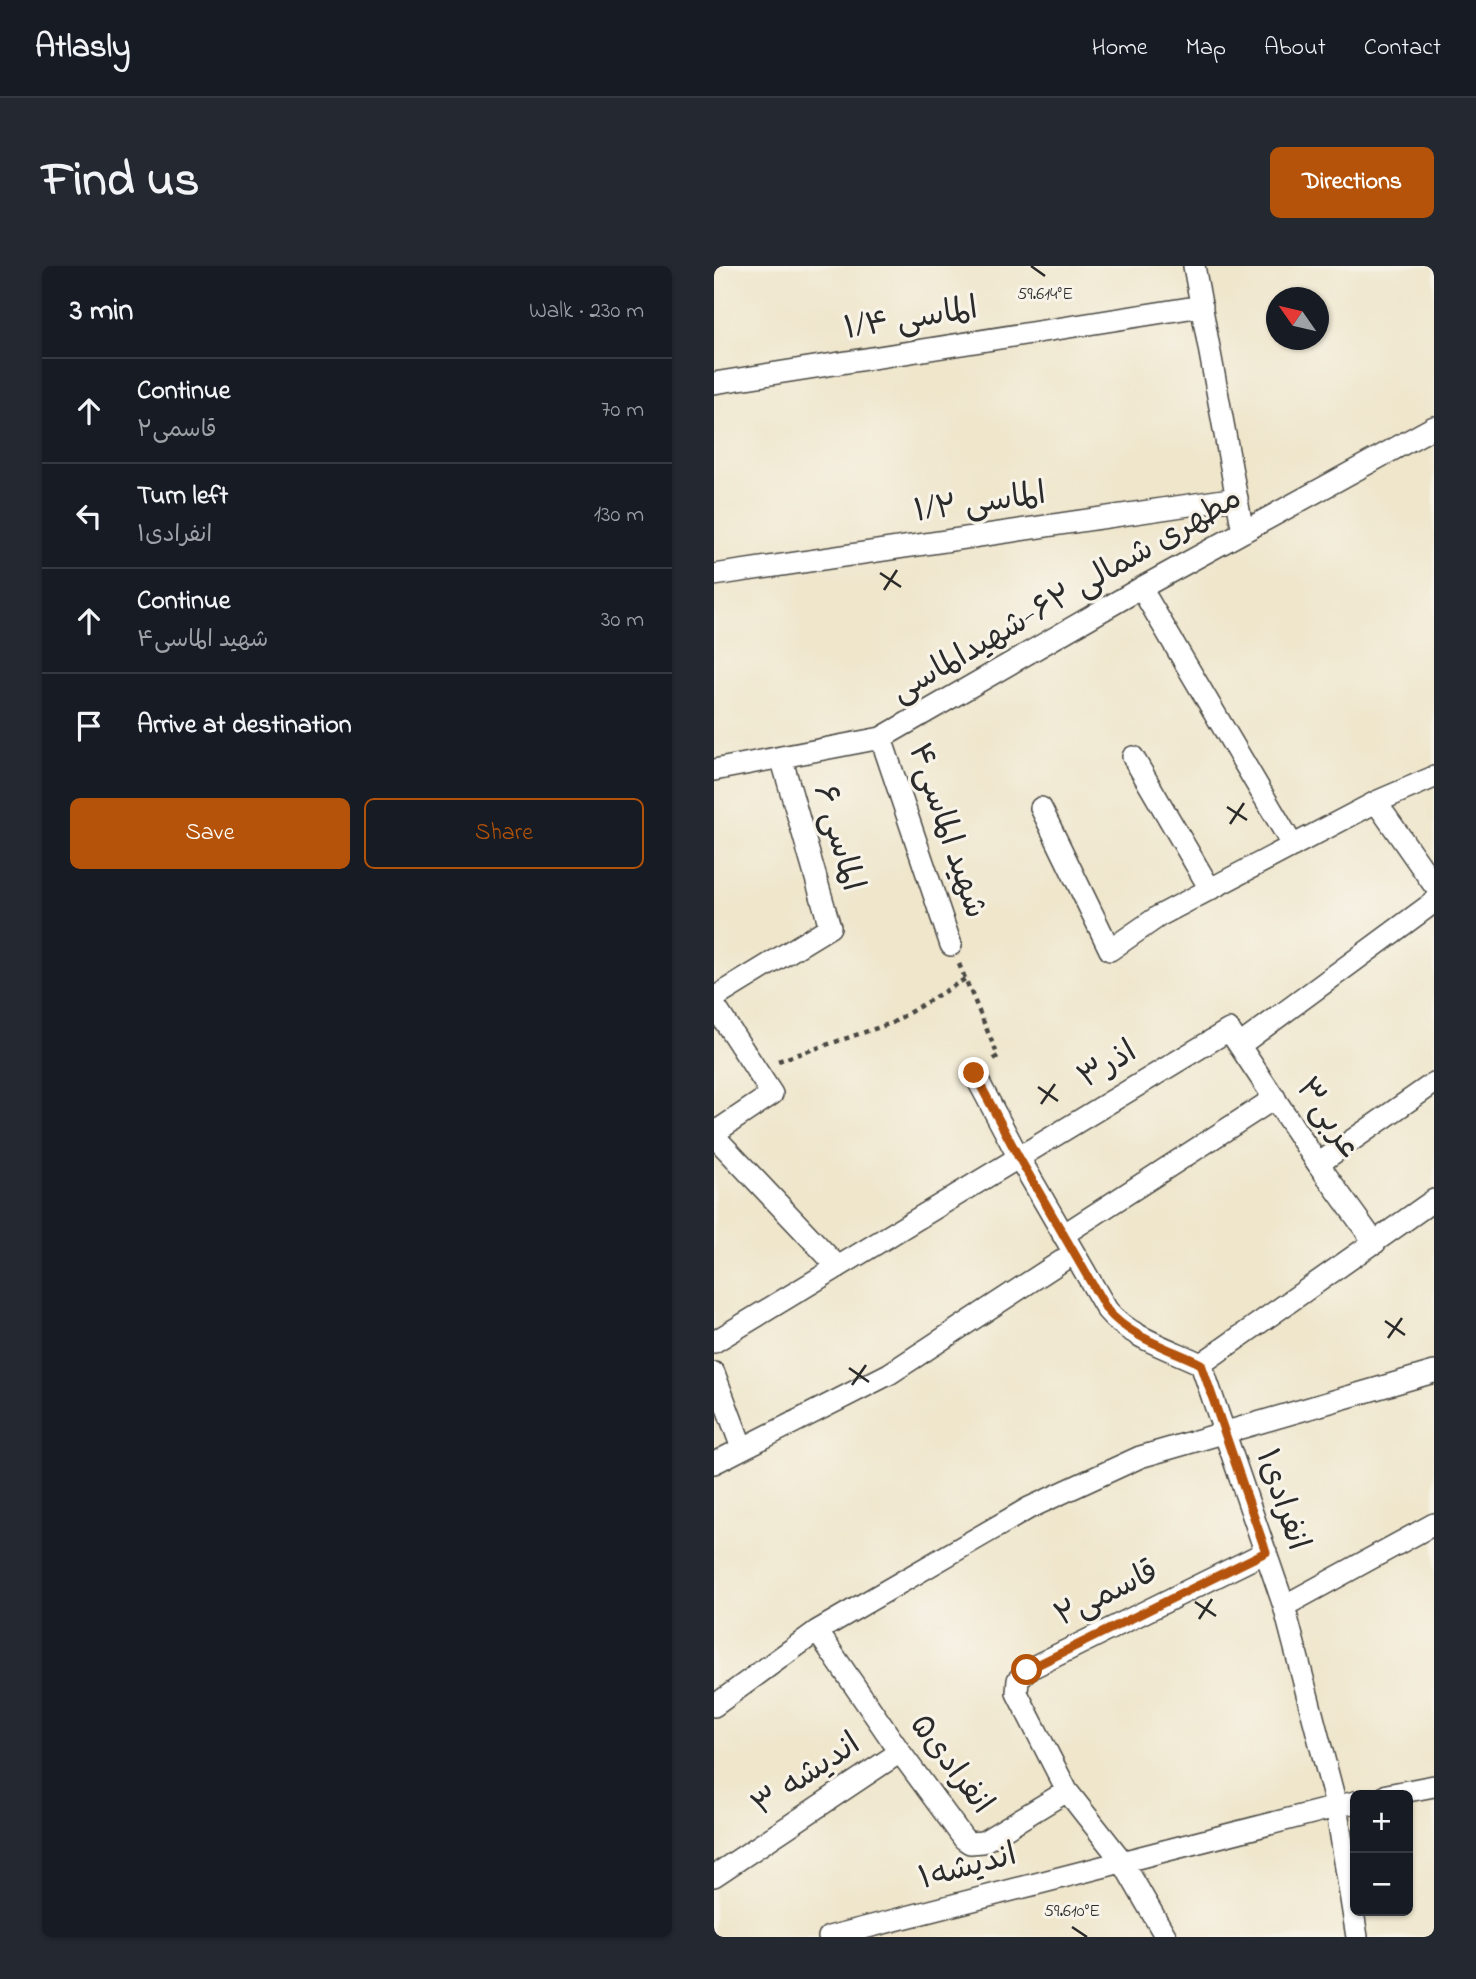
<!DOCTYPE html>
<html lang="en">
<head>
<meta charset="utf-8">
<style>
	body { margin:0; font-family:"Indie Flower","Playpen Sans Arabic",sans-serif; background:#242831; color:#f1f3f6 }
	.controls { position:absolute; right:21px; bottom:21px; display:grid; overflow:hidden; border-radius:10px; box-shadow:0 2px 5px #0004 }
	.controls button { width:63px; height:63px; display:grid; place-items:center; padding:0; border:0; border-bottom:2px solid #363941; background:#171b24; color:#f1f3f6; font:35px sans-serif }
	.compass { position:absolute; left:552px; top:21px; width:63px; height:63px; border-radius:50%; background:#171b24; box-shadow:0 2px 5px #0004; rotate:304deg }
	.stop { position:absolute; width:21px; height:21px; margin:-16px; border:5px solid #b45309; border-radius:50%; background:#fff }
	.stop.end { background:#b45309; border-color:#fff; box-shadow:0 2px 7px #0008 }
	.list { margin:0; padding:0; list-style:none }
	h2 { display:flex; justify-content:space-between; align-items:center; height:91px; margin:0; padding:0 28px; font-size:30px }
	h2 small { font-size:23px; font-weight:400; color:#9ea1a6 }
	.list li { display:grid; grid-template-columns:46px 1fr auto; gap:21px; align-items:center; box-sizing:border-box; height:105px; padding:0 28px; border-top:2px solid #363941 }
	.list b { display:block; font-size:26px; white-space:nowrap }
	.list p { margin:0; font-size:23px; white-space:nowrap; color:#9ea1a6 }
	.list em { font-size:23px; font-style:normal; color:#9ea1a6 }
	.actions { display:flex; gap:14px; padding:21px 28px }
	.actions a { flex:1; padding:16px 0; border:2px solid #b45309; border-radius:10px; text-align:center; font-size:24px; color:#b45309 }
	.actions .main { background:#b45309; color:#fff }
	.icon { flex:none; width:38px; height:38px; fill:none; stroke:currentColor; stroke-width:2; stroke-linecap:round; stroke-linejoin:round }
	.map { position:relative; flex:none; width:720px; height:1671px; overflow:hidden; border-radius:10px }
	header { display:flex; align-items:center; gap:42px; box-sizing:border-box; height:98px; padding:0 35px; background:#171b24; border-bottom:2px solid #363941 }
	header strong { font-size:33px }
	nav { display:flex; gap:38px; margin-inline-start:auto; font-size:24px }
	.intro { display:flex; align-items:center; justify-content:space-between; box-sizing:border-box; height:168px; padding:0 42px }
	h1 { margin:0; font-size:49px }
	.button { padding:18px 32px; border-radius:10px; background:#b45309; color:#fff; font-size:24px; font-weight:700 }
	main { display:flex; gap:42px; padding:0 42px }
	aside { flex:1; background:#171b24; border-radius:10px; box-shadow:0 2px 5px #0004 }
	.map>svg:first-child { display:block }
</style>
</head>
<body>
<header>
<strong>Atlasly</strong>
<nav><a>Home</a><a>Map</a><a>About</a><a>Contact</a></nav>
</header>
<div class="intro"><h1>Find us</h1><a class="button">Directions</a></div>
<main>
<aside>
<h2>3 min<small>Walk · 230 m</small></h2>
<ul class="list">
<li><svg class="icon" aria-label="ahead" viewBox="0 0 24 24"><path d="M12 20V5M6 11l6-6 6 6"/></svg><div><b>Continue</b><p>قاسمی۲</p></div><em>70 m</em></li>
<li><svg class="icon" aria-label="left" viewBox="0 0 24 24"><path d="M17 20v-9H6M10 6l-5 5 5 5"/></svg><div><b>Turn left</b><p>انفرادی۱</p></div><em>130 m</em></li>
<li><svg class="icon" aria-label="ahead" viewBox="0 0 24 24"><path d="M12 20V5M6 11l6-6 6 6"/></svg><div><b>Continue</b><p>شهید الماسی۴</p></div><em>30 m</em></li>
<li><svg class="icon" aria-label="arrive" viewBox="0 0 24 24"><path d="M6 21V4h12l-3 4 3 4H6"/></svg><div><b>Arrive at destination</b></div></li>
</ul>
<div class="actions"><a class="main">Save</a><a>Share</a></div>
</aside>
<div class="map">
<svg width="720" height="1671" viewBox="0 0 720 1671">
	<rect width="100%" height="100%" fill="#f7f3e8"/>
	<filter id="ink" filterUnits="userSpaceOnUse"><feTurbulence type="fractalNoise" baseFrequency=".0143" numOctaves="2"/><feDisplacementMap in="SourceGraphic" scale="14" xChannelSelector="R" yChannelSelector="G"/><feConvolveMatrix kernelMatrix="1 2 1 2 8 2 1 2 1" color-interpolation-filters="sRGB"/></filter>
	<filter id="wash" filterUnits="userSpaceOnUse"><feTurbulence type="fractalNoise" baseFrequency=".00686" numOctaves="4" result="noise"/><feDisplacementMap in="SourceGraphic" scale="28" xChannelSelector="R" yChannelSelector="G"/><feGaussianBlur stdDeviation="1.57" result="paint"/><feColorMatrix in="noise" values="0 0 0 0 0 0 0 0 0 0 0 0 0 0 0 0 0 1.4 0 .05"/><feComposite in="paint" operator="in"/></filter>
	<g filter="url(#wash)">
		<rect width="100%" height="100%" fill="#efe6cc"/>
	</g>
	<g filter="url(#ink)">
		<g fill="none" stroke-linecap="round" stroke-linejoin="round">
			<!-- street casing -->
			<g stroke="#484743" stroke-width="24">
				<path id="street" d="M 480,0 L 529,266
					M 0,117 L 488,40
					M 0,309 L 523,232
					M 427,322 L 579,580
					M 167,472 L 237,679
					M 419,491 L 496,623
					M 0,504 L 167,472 L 427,322 L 720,161
					M 662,536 L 720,619
					M 327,542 L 396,684 L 445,650 L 662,536 L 720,511
					M 0,732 L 116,661 L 67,491
					M 0,739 L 58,828 L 0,867
					M 526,779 L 720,636
					M 260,807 L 304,890 L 393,1044 C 415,1071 456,1083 487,1098 L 570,1340 L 622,1539 L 643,1671
					M 0,870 L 124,1001
					M 604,898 L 720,817
					M 349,969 L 561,832
					M 0,1076 L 515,764 L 604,898 L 661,977
					M 487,1098 L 720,934
					M 0,1107 L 28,1182
					M 0,1197 L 175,1108 L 360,987
					M 570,1340 L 720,1258
					M 103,1365 L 186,1486 L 250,1573 L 256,1577 L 269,1576 L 353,1525
					M 0,1440 L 103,1365 L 315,1242 L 426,1191 L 720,1106
					M 673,1529 L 720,1520
					M 0,1610 L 186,1486
					M 115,1671 L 641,1536
					M 452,1671 L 408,1595 L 353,1525 L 303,1427 L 304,1414 L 313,1404 L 552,1286"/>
			</g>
			<!-- path -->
			<path stroke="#484743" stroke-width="4.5" stroke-dasharray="5 5" stroke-linecap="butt" d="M 245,698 L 284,790 L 278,794
				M 64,795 L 178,757 L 251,713"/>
			<!-- street -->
			<use href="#street" stroke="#fff" stroke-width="21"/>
		</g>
	</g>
	<g fill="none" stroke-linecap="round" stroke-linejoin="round" filter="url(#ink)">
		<!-- route -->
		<path stroke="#b45309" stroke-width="9" d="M 260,807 L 304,890 L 393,1044 C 415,1071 457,1083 487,1098 L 552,1286 L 313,1404"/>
	</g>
	<!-- ticks -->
	<path fill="none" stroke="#2b2b2b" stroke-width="2.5" d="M 317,0 L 331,10M 166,307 L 187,321M 170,324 L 183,304M 513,541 L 533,554M 516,558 L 530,537M 324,821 L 344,835M 327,838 L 341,818M 671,1055 L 691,1069M 674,1072 L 688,1052M 135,1102 L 155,1116M 138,1119 L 152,1099M 481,1336 L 502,1350M 485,1353 L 498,1333M 358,1661 L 373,1671"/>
	<g text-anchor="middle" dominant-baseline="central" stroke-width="6" stroke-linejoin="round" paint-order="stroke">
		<!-- street labels -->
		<g font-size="32" fill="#2b2b2b" stroke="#f7f3e8">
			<text transform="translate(197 54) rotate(-9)">الماسی ۱/۴</text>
			<text transform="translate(266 238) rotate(-8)">الماسی ۱/۲</text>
			<text transform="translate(353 330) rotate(-30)">مطهری شمالی ۶۲-شهیدالماسی</text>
			<text transform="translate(232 565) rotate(71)">شهید الماسی۴</text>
			<text transform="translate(123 572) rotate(74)">الماسی ۶</text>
			<text transform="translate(394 800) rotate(-31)">اذر۳</text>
			<text transform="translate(613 853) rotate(56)">عربی۳</text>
			<text transform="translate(567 1234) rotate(71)">انفرادی۱</text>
			<text transform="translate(393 1329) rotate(-26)">قاسمی۲</text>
			<text transform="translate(236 1499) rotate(53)">انفرادی۵</text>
			<text transform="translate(93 1510) rotate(-34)">اندیشه ۳</text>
			<text transform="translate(254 1602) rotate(-15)">اندیشه۱</text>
		</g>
	</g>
	<g font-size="18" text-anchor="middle" fill="#2b2b2b" stroke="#f7f3e8" stroke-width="6" stroke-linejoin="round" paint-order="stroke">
		<text x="331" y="33">59.614°E</text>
		<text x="358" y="1650">59.610°E</text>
	</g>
</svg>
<div class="controls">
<button>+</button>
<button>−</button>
</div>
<svg class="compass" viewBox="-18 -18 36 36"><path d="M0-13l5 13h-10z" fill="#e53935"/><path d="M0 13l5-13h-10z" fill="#9ea1a6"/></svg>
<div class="stop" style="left:313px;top:1404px"></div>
<div class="stop end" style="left:260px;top:807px"></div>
</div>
</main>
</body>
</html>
